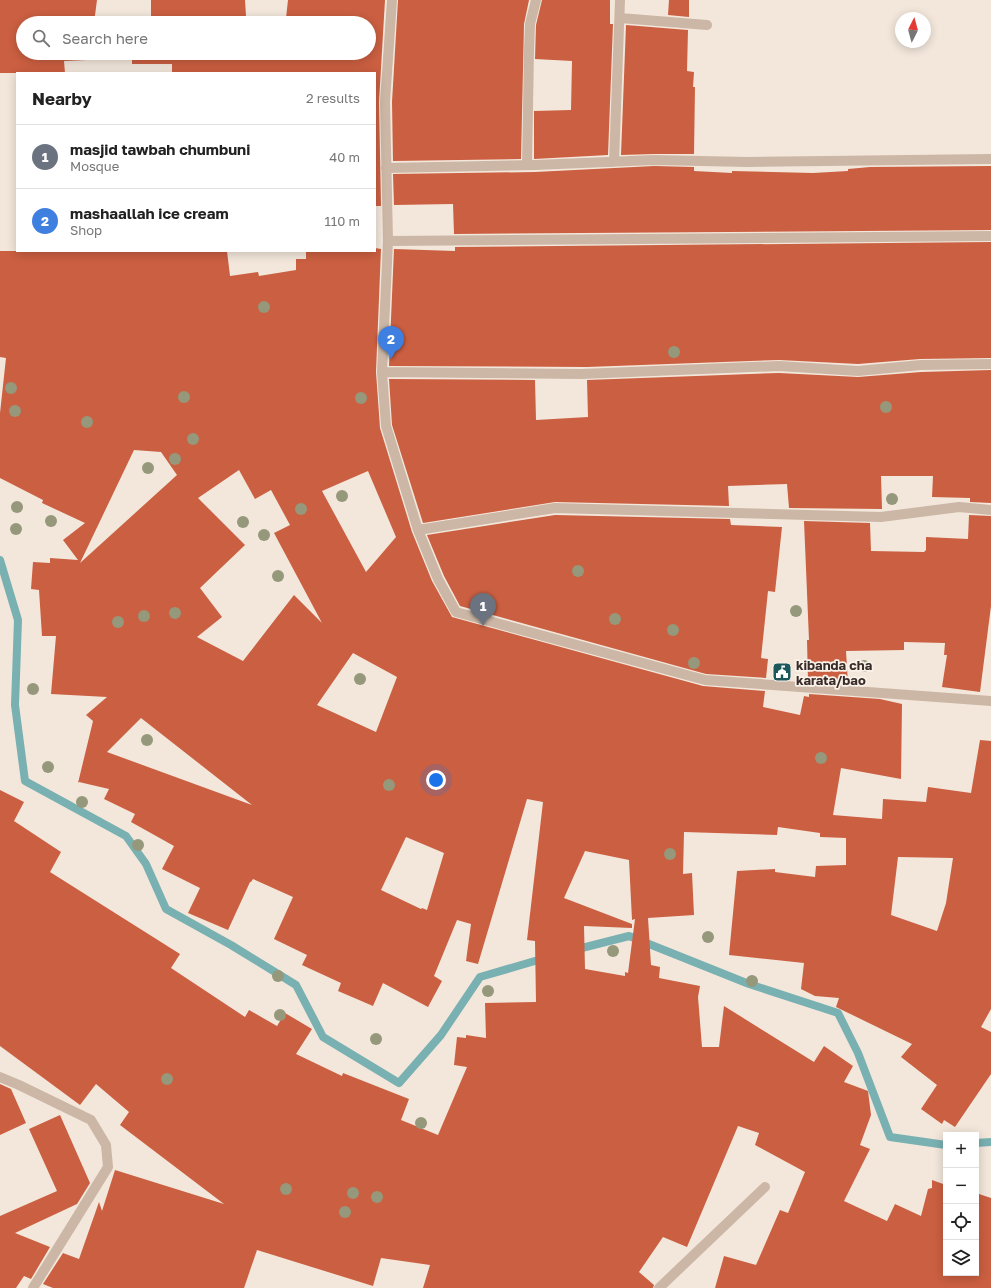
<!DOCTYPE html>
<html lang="en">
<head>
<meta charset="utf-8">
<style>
	body { margin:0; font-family:"Golos Text",sans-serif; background:#f6f6f6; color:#222 }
	.controls { position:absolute; right:12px; bottom:12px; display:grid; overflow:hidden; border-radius:0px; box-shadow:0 2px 10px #0003 }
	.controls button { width:36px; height:36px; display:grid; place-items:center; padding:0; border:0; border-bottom:1px solid #e0e0e0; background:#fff; color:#222; font:20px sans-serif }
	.compass { position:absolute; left:895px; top:12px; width:36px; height:36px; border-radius:50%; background:#fff; box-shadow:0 2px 10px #0003; rotate:6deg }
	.you { position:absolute; left:436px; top:780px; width:14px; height:14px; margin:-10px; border:3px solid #fff; border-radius:50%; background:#1a73e8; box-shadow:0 0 0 6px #1a73e833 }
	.badge { display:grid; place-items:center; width:26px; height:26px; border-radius:50%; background:#2563eb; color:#fff; font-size:13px; font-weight:700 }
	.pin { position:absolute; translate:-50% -33px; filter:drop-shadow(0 1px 2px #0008) }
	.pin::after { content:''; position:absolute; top:21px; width:14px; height:12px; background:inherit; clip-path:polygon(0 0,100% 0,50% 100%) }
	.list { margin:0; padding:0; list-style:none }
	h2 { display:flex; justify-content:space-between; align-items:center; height:52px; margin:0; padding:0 16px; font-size:17px }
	h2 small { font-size:13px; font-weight:400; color:#767676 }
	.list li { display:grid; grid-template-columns:26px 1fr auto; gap:12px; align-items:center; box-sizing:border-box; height:64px; padding:0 16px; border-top:1px solid #e0e0e0 }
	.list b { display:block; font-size:15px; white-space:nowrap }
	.list p { margin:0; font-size:13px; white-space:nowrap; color:#767676 }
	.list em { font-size:13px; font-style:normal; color:#767676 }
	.icon { flex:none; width:22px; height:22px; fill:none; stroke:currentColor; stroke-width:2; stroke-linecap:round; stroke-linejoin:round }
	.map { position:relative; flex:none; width:991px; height:1288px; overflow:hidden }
	.search { position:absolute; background:#fff; box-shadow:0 2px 10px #0003; left:16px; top:16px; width:360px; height:44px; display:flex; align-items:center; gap:10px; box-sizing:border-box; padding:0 14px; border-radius:22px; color:#767676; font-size:15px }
	.panel { position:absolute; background:#fff; box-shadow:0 2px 10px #0003; left:16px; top:72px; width:360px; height:180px; border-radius:0px }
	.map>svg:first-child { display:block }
</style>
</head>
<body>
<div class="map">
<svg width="991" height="1288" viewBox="0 0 991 1288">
	<rect width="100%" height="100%" fill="#f3e7db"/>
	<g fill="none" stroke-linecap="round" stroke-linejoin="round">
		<!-- stream -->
		<path stroke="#79b0b1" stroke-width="8" d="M 0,560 L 18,620 L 15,705 L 25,781 L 126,836 L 146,864 L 166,909 L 231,945 L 296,985 L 323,1037 L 399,1083 L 441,1035 L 480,977 L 545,958
			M 574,950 L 629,936 L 749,984 L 838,1013 L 858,1053 L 890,1137 L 946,1145
			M 976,1143 L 991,1142"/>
	</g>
	<!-- building -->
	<path fill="#cb5f41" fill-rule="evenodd" d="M 0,0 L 97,0 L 94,23 L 23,23 L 23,53 L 369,53 L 369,23 L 106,23 L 151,21 L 151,0 L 245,0 L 246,16 L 286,18 L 288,0 L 385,0 L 379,102 L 381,206 L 375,206 L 375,73 L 172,73 L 172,64 L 132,64 L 132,58 L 64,61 L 65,73 L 0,73 Z
		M 398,0 L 529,0 L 524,24 L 521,159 L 393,161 L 392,102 Z
		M 542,0 L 610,0 L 610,24 L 613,24 L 608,155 L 534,159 L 534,111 L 571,110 L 572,61 L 535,59 L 536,25 Z
		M 669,0 L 689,0 L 689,17 L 668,15 Z
		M 626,25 L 688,30 L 687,71 L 694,72 L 693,87 L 695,87 L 694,154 L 654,154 L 621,155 Z
		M 654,166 L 694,167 L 694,171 L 732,173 L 732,171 L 813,173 L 848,171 L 848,169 L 870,167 L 991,166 L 991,230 L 454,234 L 453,204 L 394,205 L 393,174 L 535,172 Z
		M 991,242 L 991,358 L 920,359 L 858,364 L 779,360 L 587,367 L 389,366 L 394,249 L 455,251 L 455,247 Z
		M 375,248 L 381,249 L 376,372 L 380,428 L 412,532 L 432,581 L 452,617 L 703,686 L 765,691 L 763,707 L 800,715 L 804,696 L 809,697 L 809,694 L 880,699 L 902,704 L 901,779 L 841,768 L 833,815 L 882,819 L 883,799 L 926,802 L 928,787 L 971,793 L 980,740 L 991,741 L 991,1009 L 981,1027 L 991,1032 L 991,1074 L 955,1127 L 944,1120 L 942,1124 L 921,1109 L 937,1085 L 901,1057 L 912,1044 L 836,1007 L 839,998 L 815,996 L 801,989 L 804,963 L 729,955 L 737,871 L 775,869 L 775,872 L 815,877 L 816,866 L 846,865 L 846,838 L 820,837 L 820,833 L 778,827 L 777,835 L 684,832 L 683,874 L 692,873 L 694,915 L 648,918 L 651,965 L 660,967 L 659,978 L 700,986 L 698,997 L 702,1047 L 719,1047 L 724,1006 L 814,1062 L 824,1046 L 853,1066 L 844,1082 L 868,1091 L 871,1115 L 860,1145 L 870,1149 L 844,1201 L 887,1221 L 895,1204 L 921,1216 L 928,1189 L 932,1188 L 932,1180 L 946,1185 L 946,1273 L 976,1273 L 976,1193 L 991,1198 L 991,1288 L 715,1288 L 724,1256 L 756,1265 L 780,1210 L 788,1213 L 805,1172 L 755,1145 L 759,1133 L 738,1126 L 687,1247 L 663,1237 L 639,1272 L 654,1285 L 653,1288 L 423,1288 L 430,1265 L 381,1258 L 373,1286 L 257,1250 L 244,1288 L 53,1288 L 43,1284 L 63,1253 L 79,1259 L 99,1202 L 102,1211 L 115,1170 L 224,1204 L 120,1125 L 129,1112 L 96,1084 L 80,1105 L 0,1046 L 0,790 L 24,802 L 14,821 L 61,852 L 50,872 L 180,954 L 171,968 L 245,1017 L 249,1010 L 277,1026 L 285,1013 L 312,1029 L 296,1054 L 342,1076 L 343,1073 L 409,1099 L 401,1120 L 438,1135 L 467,1067 L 454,1065 L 457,1037 L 466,1038 L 466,1035 L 486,1038 L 485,1003 L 536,1002 L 535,941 L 527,940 L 543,802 L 527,799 L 478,964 L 466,961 L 471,924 L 457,920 L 434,976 L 442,981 L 428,1007 L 383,983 L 373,1006 L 338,991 L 341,983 L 302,965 L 307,955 L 274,939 L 293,897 L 253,879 L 251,882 L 250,882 L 228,930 L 188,913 L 200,888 L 162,869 L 174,846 L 131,822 L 135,814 L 104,799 L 109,789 L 79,782 L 78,783 L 93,721 L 86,715 L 107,697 L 51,694 L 56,636 L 42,636 L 39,590 L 31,589 L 33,562 L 50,563 L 50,558 L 78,560 L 63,540 L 85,523 L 42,503 L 43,500 L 0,478 L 0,413 L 6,358 L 0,357 L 0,251 L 227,251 L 230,276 L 258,272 L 259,276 L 296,270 L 296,259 L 306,259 L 306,251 L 375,251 ZM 134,450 L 161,452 L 177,475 L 80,563 ZM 239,470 L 255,499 L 271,490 L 290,525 L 274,533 L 322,623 L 294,595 L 243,661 L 197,637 L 222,617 L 200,588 L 245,545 L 198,498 ZM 368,471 L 396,537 L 366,572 L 322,491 ZM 353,653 L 397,677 L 376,732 L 317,705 ZM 141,718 L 252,805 L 107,752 ZM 406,837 L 444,853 L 427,910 L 422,908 L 421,909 L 381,890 ZM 585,851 L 629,860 L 632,920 L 635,919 L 628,973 L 625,972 L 625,976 L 585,969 L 584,926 L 632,928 L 632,924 L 564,898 ZM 898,857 L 953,858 L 946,903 L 937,931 L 891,915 Z
		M 991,370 L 991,503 L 970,502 L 970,498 L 932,497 L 933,476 L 881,476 L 882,509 L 789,508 L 787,484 L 728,486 L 729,506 L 555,502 L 423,523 L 392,425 L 389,379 L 535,380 L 536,420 L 588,417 L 587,380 L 779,373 L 858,377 L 921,372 Z
		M 555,515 L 730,519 L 731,525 L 782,527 L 775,592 L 768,591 L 761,658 L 768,659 L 766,678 L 706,674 L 460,606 L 444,576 L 427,535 Z
		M 969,515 L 991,516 L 991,606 L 980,692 L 942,687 L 947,655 L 944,655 L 945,643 L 904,642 L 904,650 L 846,651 L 848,684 L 808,681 L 807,640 L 809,640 L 804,521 L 870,523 L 871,551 L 924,552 L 926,550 L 926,537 L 968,539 Z
		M 0,1084 L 11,1089 L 26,1123 L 0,1135 Z
		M 60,1115 L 90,1183 L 77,1204 L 15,1233 L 50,1247 L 31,1279 L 24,1276 L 16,1288 L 0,1288 L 0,1216 L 57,1191 L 29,1129 Z"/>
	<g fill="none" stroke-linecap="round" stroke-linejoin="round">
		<!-- street -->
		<path stroke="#ccb7a6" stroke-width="10" d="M 392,0 L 385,102 L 388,241 L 382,372 L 386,426 L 418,530 L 438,579 L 456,612 L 705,680 L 991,701
			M 620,18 L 707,25
			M 614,162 L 620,0
			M 527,165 L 529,51 L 530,24 L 536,0
			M 386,168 L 535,165 L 654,160 L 748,162 L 991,159
			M 388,241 L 991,236
			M 382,372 L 581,374 L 779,366 L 858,371 L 921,365 L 991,364
			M 418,530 L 555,508 L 881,517 L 959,507 L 991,510
			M 0,1077 L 19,1085 L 91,1120 L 106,1145 L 108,1167 L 33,1288
			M 659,1288 L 765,1187"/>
	</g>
	<!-- trees -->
	<g fill="#95987a">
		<circle cx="264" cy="307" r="6"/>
		<circle cx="674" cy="352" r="6"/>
		<circle cx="11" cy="388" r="6"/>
		<circle cx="184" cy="397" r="6"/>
		<circle cx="361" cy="398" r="6"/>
		<circle cx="886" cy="407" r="6"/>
		<circle cx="15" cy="411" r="6"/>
		<circle cx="87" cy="422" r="6"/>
		<circle cx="193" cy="439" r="6"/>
		<circle cx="175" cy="459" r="6"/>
		<circle cx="148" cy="468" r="6"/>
		<circle cx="342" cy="496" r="6"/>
		<circle cx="892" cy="499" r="6"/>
		<circle cx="17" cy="507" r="6"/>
		<circle cx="301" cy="509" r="6"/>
		<circle cx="51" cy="521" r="6"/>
		<circle cx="243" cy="522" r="6"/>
		<circle cx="16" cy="529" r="6"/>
		<circle cx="264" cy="535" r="6"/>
		<circle cx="578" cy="571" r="6"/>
		<circle cx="278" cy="576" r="6"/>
		<circle cx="796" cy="611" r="6"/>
		<circle cx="175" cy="613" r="6"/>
		<circle cx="144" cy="616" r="6"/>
		<circle cx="615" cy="619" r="6"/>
		<circle cx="118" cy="622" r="6"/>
		<circle cx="673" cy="630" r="6"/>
		<circle cx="694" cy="663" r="6"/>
		<circle cx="864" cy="666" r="6"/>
		<circle cx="360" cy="679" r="6"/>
		<circle cx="33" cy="689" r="6"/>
		<circle cx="147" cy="740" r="6"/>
		<circle cx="821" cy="758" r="6"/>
		<circle cx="48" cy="767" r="6"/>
		<circle cx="389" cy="785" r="6"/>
		<circle cx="82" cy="802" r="6"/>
		<circle cx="138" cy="845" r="6"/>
		<circle cx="670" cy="854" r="6"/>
		<circle cx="708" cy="937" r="6"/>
		<circle cx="613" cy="951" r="6"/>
		<circle cx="278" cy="976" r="6"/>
		<circle cx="752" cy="981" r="6"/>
		<circle cx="488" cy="991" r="6"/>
		<circle cx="280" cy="1015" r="6"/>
		<circle cx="376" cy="1039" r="6"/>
		<circle cx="167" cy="1079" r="6"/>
		<circle cx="421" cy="1123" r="6"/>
		<circle cx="286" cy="1189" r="6"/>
		<circle cx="353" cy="1193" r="6"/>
		<circle cx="377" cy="1197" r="6"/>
		<circle cx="345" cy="1212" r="6"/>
	</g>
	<!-- icons -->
	<defs>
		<g id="civic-square" transform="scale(1)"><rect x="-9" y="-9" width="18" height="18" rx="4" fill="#1b585b" stroke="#faf1e8"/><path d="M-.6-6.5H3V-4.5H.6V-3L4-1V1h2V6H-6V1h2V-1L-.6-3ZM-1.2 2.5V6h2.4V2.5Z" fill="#fff"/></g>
	</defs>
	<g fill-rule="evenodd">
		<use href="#civic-square" x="782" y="672"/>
	</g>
	<g text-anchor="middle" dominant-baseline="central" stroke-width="3.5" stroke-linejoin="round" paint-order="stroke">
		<!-- poi labels -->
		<g font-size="13" font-weight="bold" fill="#382c28" stroke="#faf1e8" text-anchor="start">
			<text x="796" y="665">kibanda cha<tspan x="796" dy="15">karata/bao</tspan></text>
		</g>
	</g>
</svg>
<div class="controls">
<button>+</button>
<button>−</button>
<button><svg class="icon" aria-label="locate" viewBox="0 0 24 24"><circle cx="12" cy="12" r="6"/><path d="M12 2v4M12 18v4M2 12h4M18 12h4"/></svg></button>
<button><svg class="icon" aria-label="layers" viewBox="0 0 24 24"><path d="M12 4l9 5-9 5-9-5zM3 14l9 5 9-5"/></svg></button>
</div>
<svg class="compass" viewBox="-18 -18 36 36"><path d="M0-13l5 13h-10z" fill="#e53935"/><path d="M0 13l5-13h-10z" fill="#767676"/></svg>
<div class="you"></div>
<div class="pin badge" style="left:483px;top:626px;background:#6b7280">1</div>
<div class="pin badge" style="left:391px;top:359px;background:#3f7fe0">2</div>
<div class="search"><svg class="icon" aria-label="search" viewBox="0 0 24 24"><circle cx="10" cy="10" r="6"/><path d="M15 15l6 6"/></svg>Search here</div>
<section class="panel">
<h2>Nearby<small>2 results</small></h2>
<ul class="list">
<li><span class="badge" style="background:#6b7280">1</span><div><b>masjid tawbah chumbuni</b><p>Mosque</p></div><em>40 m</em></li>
<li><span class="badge" style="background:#3f7fe0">2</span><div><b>mashaallah ice cream</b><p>Shop</p></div><em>110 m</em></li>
</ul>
</section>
</div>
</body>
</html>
